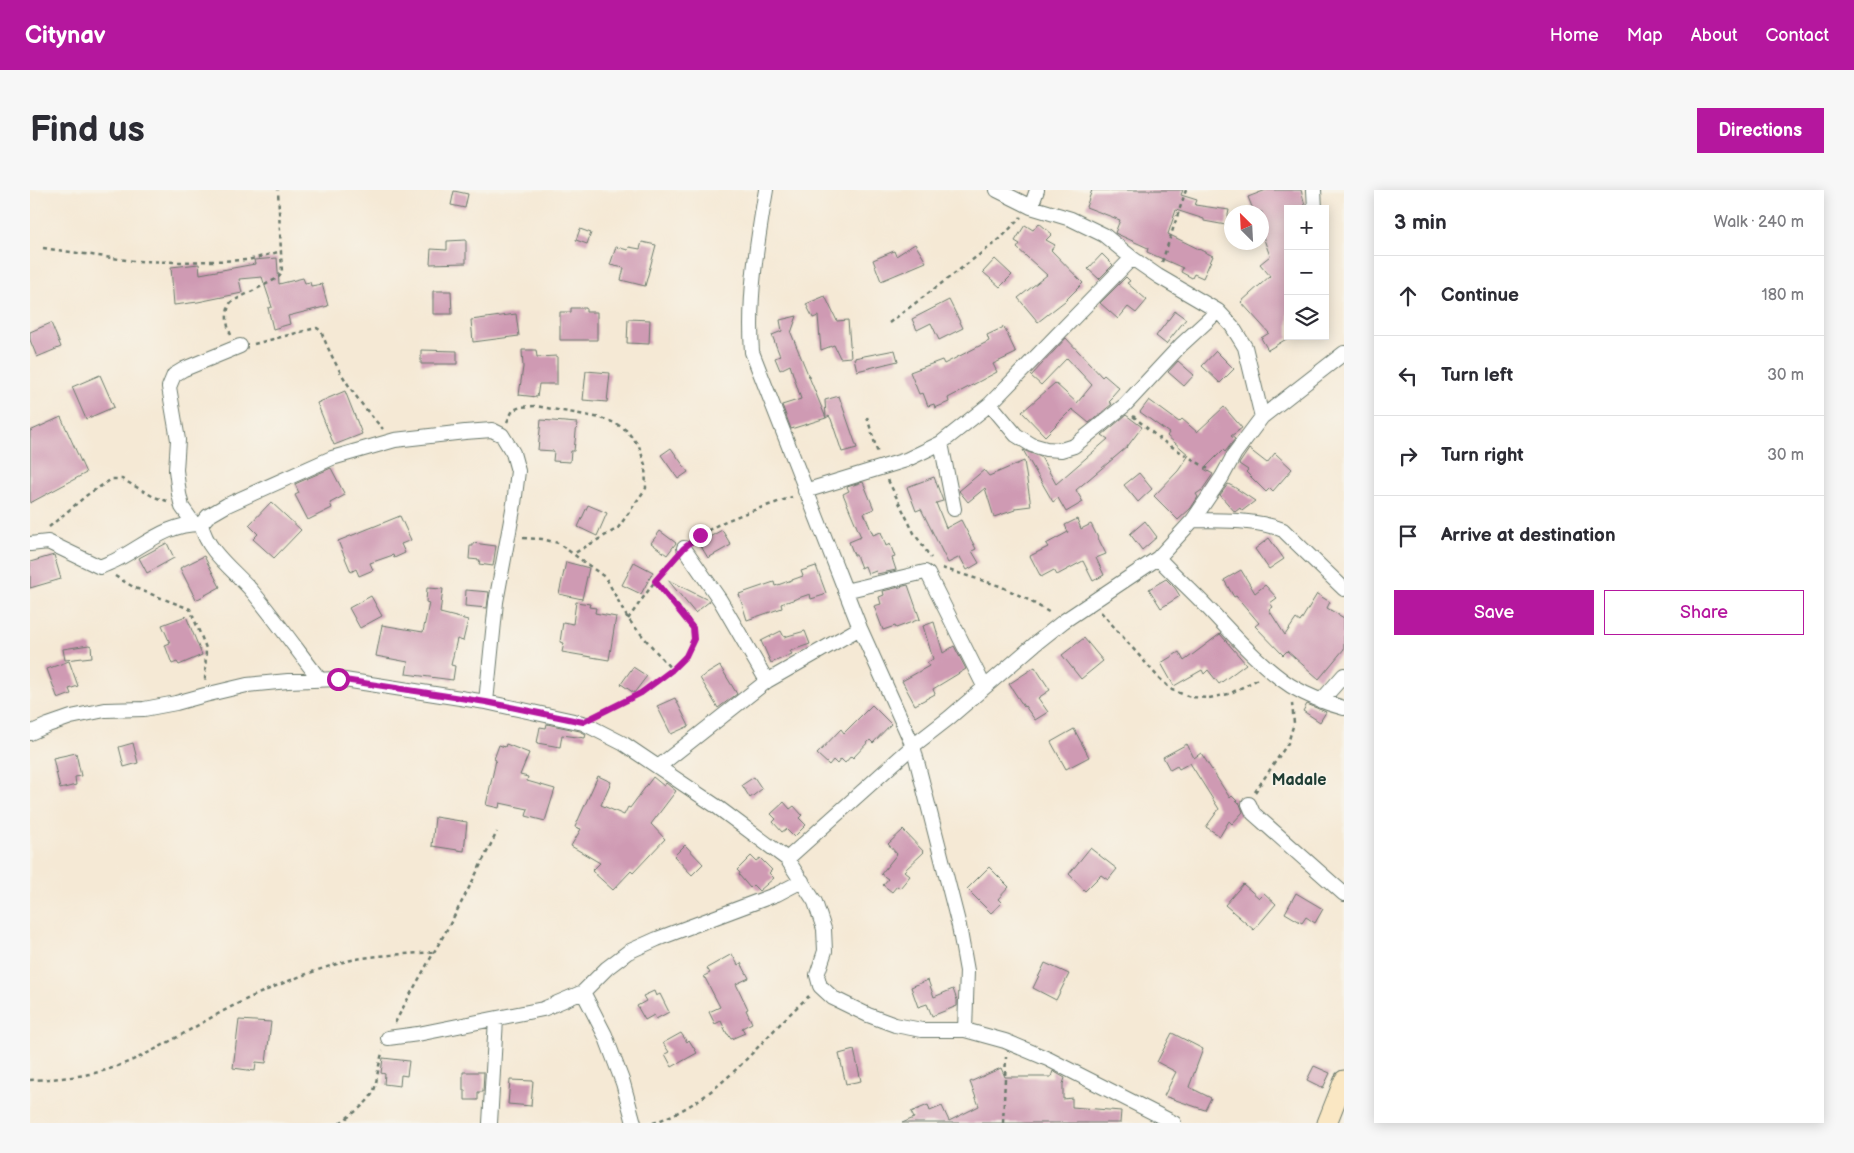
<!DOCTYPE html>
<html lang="en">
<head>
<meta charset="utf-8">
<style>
	body { margin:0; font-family:"Balsamiq Sans",sans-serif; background:#f7f7f7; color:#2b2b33 }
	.controls { position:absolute; right:15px; top:15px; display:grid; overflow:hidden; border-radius:0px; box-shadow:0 2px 12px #0003 }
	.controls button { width:45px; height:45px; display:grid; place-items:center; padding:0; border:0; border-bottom:1px solid #e1e1e2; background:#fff; color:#2b2b33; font:25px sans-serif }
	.compass { position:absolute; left:1194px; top:15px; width:45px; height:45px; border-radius:50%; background:#fff; box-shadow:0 2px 12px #0003; rotate:336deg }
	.stop { position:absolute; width:15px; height:15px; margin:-11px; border:4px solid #b5179e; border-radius:50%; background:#fff }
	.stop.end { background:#b5179e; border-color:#fff; box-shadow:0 1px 5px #0008 }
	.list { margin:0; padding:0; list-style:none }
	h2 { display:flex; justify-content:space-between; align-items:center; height:65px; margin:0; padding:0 20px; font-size:21px }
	h2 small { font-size:16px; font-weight:400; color:#7c7c81 }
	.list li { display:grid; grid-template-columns:32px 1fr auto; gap:15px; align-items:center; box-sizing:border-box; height:80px; padding:0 20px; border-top:1px solid #e1e1e2 }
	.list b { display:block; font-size:19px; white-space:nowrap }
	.list em { font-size:16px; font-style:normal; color:#7c7c81 }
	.actions { display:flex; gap:10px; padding:15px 20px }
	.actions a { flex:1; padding:11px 0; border:1px solid #b5179e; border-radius:0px; text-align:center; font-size:18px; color:#b5179e }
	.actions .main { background:#b5179e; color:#fff }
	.icon { flex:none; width:28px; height:28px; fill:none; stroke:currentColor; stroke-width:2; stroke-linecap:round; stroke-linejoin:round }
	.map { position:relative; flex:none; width:1314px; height:933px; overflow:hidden; border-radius:0px }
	header { display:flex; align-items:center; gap:30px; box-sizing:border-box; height:70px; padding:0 25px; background:#b5179e; color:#fff }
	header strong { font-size:24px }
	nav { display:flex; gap:28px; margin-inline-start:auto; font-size:18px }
	.intro { display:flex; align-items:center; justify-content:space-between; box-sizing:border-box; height:120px; padding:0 30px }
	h1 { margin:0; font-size:35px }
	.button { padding:12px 22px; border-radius:0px; background:#b5179e; color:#fff; font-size:18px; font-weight:700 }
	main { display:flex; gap:30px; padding:0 30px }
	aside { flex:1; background:#fff; border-radius:0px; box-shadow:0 2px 12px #0003 }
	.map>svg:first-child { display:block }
</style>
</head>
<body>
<header>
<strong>Citynav</strong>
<nav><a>Home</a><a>Map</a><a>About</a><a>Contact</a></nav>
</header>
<div class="intro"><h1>Find us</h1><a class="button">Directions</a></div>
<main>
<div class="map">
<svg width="1314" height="933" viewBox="0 0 1314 933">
	<rect width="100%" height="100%" fill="#f7f3e8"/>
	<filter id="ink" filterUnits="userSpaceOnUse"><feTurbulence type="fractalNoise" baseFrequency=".02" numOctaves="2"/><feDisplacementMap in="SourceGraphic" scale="10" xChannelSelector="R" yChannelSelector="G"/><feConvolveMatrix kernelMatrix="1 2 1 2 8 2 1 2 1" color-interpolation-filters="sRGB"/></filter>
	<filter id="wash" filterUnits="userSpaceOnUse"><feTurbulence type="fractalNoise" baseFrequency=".0096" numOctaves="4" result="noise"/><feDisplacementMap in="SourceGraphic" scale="20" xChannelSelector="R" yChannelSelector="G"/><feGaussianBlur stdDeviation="1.12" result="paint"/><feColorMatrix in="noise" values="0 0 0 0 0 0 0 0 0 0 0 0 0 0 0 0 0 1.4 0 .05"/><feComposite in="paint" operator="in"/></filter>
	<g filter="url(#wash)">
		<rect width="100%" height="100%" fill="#f5e9d5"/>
		<g id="blocks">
			<!-- building -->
			<path fill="#cf9ab3" d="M 1062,0 L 1153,0 L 1151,5 L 1167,10 L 1165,15 L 1199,20 L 1196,35 L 1174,31 L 1174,29 L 1146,20 L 1138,44 L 1183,66 L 1173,88 L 1164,84 L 1162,88 L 1151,82 L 1153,78 L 1117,62 L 1118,58 L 1085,43 L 1090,30 L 1056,17 Z
				M 1236,0 L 1271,0 L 1276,19 L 1258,19 L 1258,148 L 1238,160 L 1231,148 L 1239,143 L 1211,112 L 1240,86 L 1230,74 L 1240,66 L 1232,44 L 1232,22 L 1224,22 L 1218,7 Z
				M 424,1 L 438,4 L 435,18 L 421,15 Z
				M 1009,33 L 1022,44 L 1016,50 L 1025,55 L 1021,60 L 1053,93 L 1035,111 L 1008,132 L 988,108 L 1017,85 L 987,58 L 990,54 L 985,51 L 995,35 L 1003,40 Z
				M 550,39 L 561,43 L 557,54 L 546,50 Z
				M 436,50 L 436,73 L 400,74 L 401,59 L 417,60 L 417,51 Z
				M 612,52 L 626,55 L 615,96 L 591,90 L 594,78 L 580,75 L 586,57 L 598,60 L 599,57 L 610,59 Z
				M 885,54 L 896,72 L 851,91 L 843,70 L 864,61 L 866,66 Z
				M 1072,64 L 1083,75 L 1069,89 L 1058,79 Z
				M 247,68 L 249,94 L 273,88 L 275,93 L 280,92 L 281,96 L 292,94 L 298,116 L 258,126 L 260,134 L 243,139 L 238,118 L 242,117 L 232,87 L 209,89 L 212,103 L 168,112 L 144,115 L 141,77 L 169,74 L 170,84 L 225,74 L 224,70 Z
				M 965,69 L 982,85 L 970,97 L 953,82 Z
				M 1096,87 L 1100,91 L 1097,93 L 1117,110 L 1106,123 L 1098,117 L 1088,129 L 1070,113 Z
				M 403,101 L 421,101 L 422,124 L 403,124 Z
				M 795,106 L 807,131 L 818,130 L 821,167 L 810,168 L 804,155 L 791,160 L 788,126 L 783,128 L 776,114 Z
				M 919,110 L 933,138 L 909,150 L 901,133 L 887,140 L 882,129 Z
				M 541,118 L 556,118 L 556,122 L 567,122 L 567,150 L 530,150 L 530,122 L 541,122 Z
				M 1145,121 L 1156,129 L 1136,154 L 1126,146 Z
				M 486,124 L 489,146 L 443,152 L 441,130 Z
				M 767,126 L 761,143 L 796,228 L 761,239 L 752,215 L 771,209 L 760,175 L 750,180 L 745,168 L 750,166 L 742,145 L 752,141 L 750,130 Z
				M 598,129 L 620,130 L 619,154 L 597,153 Z
				M 21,133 L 31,157 L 7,167 L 0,150 L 0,142 Z
				M 974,137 L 986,163 L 963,174 L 967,182 L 918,208 L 919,212 L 905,218 L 904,214 L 898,216 L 893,203 L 889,204 L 880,182 L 912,170 L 914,174 L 959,151 L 957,145 Z
				M 1036,148 L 1072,187 L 1074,185 L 1089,198 L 1082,206 L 1084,207 L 1079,212 L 1082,214 L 1059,233 L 1042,219 L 1015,246 L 992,222 L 1025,193 L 1047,213 L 1062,195 L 1037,168 L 1011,195 L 1001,186 Z
				M 391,160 L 427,161 L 427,174 L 391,174 Z
				M 492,160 L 506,160 L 507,167 L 527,166 L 527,194 L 509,194 L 507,207 L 489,205 L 493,177 Z
				M 865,160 L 868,171 L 827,181 L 824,168 Z
				M 1186,161 L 1204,179 L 1190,193 L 1172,176 Z
				M 1148,171 L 1164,185 L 1154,196 L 1138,182 Z
				M 556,181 L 580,183 L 577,212 L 553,210 Z
				M 70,185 L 84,217 L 56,229 L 42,197 Z
				M 315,201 L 332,244 L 304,255 L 287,213 Z
				M 809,206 L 827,258 L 812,262 L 801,229 L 799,226 L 796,228 L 795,210 Z
				M 1119,210 L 1149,232 L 1152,229 L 1167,242 L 1194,217 L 1212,238 L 1201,246 L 1205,249 L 1195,262 L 1193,260 L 1174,279 L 1183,284 L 1172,300 L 1166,304 L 1168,307 L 1161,318 L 1148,330 L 1124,306 L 1148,281 L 1159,265 L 1137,246 L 1139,243 L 1110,222 Z
				M 1096,225 L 1112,237 L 1097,257 L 1046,300 L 1053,312 L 1036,322 L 1028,308 L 1023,312 L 993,260 L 1011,267 L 1026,294 L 1078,249 L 1072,245 Z
				M 31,227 L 56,283 L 0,313 L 0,241 Z
				M 511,230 L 547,233 L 544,261 L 541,261 L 540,272 L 523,271 L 524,261 L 508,260 Z
				M 641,258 L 658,282 L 648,289 L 631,265 Z
				M 1219,259 L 1237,273 L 1245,263 L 1262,279 L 1243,301 L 1240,298 L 1236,302 L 1216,282 L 1218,280 L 1209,274 Z
				M 994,271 L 1001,316 L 985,318 L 985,320 L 964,327 L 955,298 L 938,312 L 929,301 L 954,280 L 959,286 Z
				M 301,278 L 315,305 L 300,313 L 302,318 L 278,330 L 265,305 L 269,303 L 265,294 Z
				M 1109,283 L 1122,299 L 1108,312 L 1094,295 Z
				M 904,287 L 913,311 L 906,313 L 916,338 L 931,330 L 946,359 L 942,361 L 949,373 L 937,380 L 930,367 L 918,373 L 891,319 L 886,321 L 877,297 Z
				M 833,292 L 844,319 L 834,323 L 843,345 L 851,342 L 856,356 L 860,354 L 865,367 L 862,368 L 866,380 L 847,384 L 846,381 L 838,384 L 835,376 L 831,378 L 826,365 L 824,365 L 819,352 L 831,347 L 813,304 L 819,301 L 817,297 Z
				M 1198,294 L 1204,297 L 1225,311 L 1212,321 L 1210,318 L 1205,322 L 1190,305 Z
				M 241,312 L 271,340 L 244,368 L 223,349 L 228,344 L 219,335 Z
				M 558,315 L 577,323 L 567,346 L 548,337 Z
				M 370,326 L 381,350 L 371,354 L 375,363 L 364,368 L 363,365 L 340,373 L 343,380 L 329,386 L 326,379 L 321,382 L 308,351 Z
				M 1047,329 L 1051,339 L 1061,334 L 1076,364 L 1066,368 L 1074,385 L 1063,391 L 1053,371 L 1027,385 L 1024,380 L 1011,387 L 1000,366 L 1018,357 L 1016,354 L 1038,342 L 1035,335 Z
				M 1115,331 L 1127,347 L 1112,360 L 1100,344 Z
				M 692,340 L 701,355 L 678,368 L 669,353 Z
				M 630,341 L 646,353 L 637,365 L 621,353 Z
				M 1239,348 L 1254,369 L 1239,379 L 1225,359 Z
				M 137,353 L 144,368 L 117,383 L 109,368 Z
				M 443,353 L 466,356 L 463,376 L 449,374 L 450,370 L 439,369 L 440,356 L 443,356 Z
				M 24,365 L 31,389 L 0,398 L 0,372 Z
				M 174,366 L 190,397 L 166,410 L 150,378 Z
				M 536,372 L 559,378 L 552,409 L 529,404 Z
				M 604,372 L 623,382 L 611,404 L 592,395 Z
				M 786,376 L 796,403 L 794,405 L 781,409 L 780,404 L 751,414 L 752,418 L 717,430 L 709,404 L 744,392 L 745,396 L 773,386 L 771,381 Z
				M 1211,380 L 1225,403 L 1235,395 L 1247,408 L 1240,413 L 1243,417 L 1239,420 L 1255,445 L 1266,429 L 1270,432 L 1287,404 L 1300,412 L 1297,418 L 1314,428 L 1314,459 L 1289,489 L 1257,461 L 1253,465 L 1225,436 L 1229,433 L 1206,406 L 1204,407 L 1194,390 Z
				M 1136,389 L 1145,398 L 1150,406 L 1131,418 L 1119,399 Z
				M 638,390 L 680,411 L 665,423 Z
				M 878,395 L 890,429 L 866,438 L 865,436 L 853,440 L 844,416 L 851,414 L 849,407 L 854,405 L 853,401 Z
				M 397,398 L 413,399 L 410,423 L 438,430 L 433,451 L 427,449 L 421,475 L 425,476 L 423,490 L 376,484 L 378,472 L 346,466 L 352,435 L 393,442 L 399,413 L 396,412 Z
				M 436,400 L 459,402 L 457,418 L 435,416 Z
				M 341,406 L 352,426 L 330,438 L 319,418 Z
				M 546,412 L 560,414 L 559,417 L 566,418 L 565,423 L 586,427 L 579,470 L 532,462 L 534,453 L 530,452 L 533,432 L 543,434 Z
				M 156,426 L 172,465 L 149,475 L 147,472 L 142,474 L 135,455 L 140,453 L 132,435 Z
				M 904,432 L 913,463 L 924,456 L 936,479 L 903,499 L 905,504 L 885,515 L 872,491 L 899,476 L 897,473 L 903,469 L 893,436 Z
				M 751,441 L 754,447 L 775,441 L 780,454 L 760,461 L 762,464 L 741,473 L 731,451 Z
				M 1190,444 L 1216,474 L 1189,494 L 1178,480 L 1174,484 L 1172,480 L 1144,496 L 1131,473 L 1149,462 L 1154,471 Z
				M 1054,448 L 1073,471 L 1051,489 L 1032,465 Z
				M 59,455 L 61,456 L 62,467 L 35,470 L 33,459 Z
				M 39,471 L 48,496 L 39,499 L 41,504 L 28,509 L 17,479 Z
				M 690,476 L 707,504 L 688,518 L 670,488 Z
				M 603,477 L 617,486 L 604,503 L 591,494 Z
				M 1005,477 L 1020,500 L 1008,508 L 1018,522 L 1005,530 L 995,516 L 994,517 L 979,494 Z
				M 645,508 L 659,536 L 641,544 L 627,516 Z
				M 1277,514 L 1296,522 L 1290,532 L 1273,521 Z
				M 842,515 L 861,534 L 843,553 L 840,550 L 823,568 L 821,566 L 815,573 L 811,569 L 807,574 L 803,570 L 799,575 L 787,564 L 811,539 L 814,543 Z
				M 517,534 L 550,541 L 556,544 L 555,548 L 532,545 L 530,557 L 507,553 L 510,537 L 516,538 Z
				M 1044,539 L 1059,567 L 1036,579 L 1021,552 Z
				M 103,553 L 108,573 L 94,577 L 89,557 Z
				M 476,554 L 499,563 L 490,585 L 498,587 L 497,591 L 525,599 L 515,631 L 496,626 L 498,619 L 470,613 L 469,618 L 456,615 L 466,570 L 464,569 L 469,555 L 475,557 Z
				M 1157,554 L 1164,568 L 1171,563 L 1200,608 L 1202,606 L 1210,614 L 1213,622 L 1202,634 L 1199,631 L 1190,646 L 1176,637 L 1189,619 L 1160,573 L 1149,579 L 1147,576 L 1140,580 L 1133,567 Z
				M 46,563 L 51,586 L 45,587 L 46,595 L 30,599 L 23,568 Z
				M 568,586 L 581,592 L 571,615 L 594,625 L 598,617 L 600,618 L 623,587 L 634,596 L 636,593 L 646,601 L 621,634 L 635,649 L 603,683 L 601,681 L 583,700 L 562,681 L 570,673 L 541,656 L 551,639 L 545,637 Z
				M 724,587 L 732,599 L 720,608 L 712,595 Z
				M 754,612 L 760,619 L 764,616 L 772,625 L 769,628 L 776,635 L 764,647 L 756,639 L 752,642 L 743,632 L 746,629 L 741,624 Z
				M 405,627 L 437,632 L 434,661 L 402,656 Z
				M 873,640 L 894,662 L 874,681 L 880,686 L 870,698 L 867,696 L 862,702 L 853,695 L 858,689 L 851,684 L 867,664 L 858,654 Z
				M 655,655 L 673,674 L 662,685 L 644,666 Z
				M 1060,658 L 1087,679 L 1078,690 L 1071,685 L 1055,701 L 1039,684 Z
				M 721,666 L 726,671 L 730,668 L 742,680 L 739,683 L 744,688 L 729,701 L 723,695 L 720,698 L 709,685 L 710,683 L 707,680 Z
				M 959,677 L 979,697 L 968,709 L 972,713 L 961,723 L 937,699 Z
				M 1213,694 L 1229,708 L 1234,703 L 1246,714 L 1224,740 L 1195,715 Z
				M 1266,703 L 1293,719 L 1285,733 L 1276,727 L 1272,733 L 1255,723 Z
				M 702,764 L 708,775 L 711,773 L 719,788 L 706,794 L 718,819 L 716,820 L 722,833 L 712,838 L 715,843 L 701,849 L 698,844 L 697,844 L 691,831 L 685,834 L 679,822 L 690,817 L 674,786 L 680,783 L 677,778 Z
				M 1015,773 L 1039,784 L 1026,810 L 1003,798 Z
				M 898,790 L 904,807 L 923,799 L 927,810 L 927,816 L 902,826 L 897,814 L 888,817 L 881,797 Z
				M 624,801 L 626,806 L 630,804 L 639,822 L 626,829 L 624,825 L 615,830 L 607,816 L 616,811 L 613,806 Z
				M 209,830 L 241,832 L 236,873 L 226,872 L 225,881 L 203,878 Z
				M 651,843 L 657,852 L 659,850 L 667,863 L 642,877 L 635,864 L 639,862 L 633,853 Z
				M 1142,843 L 1173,859 L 1159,897 L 1181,908 L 1175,920 L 1134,906 L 1146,882 L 1127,872 Z
				M 824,860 L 831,891 L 816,894 L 809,864 Z
				M 353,868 L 379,871 L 377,886 L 371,885 L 370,896 L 354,894 L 355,884 L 351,883 Z
				M 1284,876 L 1300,883 L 1293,898 L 1277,890 Z
				M 971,878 L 975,887 L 1021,887 L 1023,881 L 1035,888 L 1033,894 L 1033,909 L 1042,908 L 1042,917 L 1091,921 L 1090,933 L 872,933 L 884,928 L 881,922 L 898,915 L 900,921 L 912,916 L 919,931 L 949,916 L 940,892 Z
				M 433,882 L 454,882 L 453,902 L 448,902 L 448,910 L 435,910 L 435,901 L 433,901 Z
				M 480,890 L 503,891 L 501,916 L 478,914 Z"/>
		</g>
	</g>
	<g filter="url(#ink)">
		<use href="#blocks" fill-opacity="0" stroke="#6a796c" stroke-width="1"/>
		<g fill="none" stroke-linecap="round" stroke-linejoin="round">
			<!-- minor casing -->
			<g stroke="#6a796c" stroke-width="16">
				<path id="minor" d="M 736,0 C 727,53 718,108 722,162 L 830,438 L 883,556 L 929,736 L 937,781 L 935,840
					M 967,0 L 1001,17 L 1041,29 L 1074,45 L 1102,68 L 1128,86 L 1188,121 L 1202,136 L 1215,157 L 1232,227
					M 1284,0 L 1285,19
					M 1001,17 L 1007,0
					M 960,214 L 986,245 L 1002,255 L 1016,259 L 1031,260 L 1044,256 L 1095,215 L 1151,155 L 1188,121
					M 911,253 L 924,319
					M 775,301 L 876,270 L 911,253 L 960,214 L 1102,68
					M 1163,330 C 1192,331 1226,329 1253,340 L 1314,399
					M 164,334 L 152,317 L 149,304 L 146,280 L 148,250 L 139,197 L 144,185 L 154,179 L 210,156
					M 0,354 L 18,352 L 70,377 C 76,374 83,372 88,369 C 115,355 138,333 171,334
					M 654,358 L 690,410 L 737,491
					M 1128,368 C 1144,385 1161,400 1177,417 C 1203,444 1229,475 1261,496 C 1278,506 1295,513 1314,518
					M 815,401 L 895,382 L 898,384 L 954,496
					M 290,490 C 268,461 246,430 222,401 C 204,380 177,362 171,334 L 178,326 L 197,315 L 302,268 L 365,250 L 435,242 L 462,240 L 472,245 L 483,263 L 488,281 L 484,314 L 466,412 L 456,512
					M 1291,511 L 1314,485
					M 0,543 L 18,535 L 41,527 L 75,520 L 114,519 L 146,513 L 175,505 L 217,495 L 258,491 L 308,489 L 456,512 L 553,533 L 594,554 L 686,616 L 757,669 L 785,712 L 794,739 L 795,761 L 787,785 L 790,796 L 803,808 L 838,825 L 865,835 L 892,840 L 935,840 L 975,851 L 1018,869 L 1144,933
					M 628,577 L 737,491 L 830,438
					M 1219,614 L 1223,623 L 1314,704
					M 757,669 L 883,556 L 919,528 L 1005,454 L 1034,431 L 1128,368 L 1163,330 L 1192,287 L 1205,263 L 1232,227 L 1314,163
					M 553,802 L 575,845 L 593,893 L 604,933
					M 358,848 L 388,844 L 513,819 L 553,802 L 577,778 L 598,762 L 627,749 L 747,704 L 772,691
					M 460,933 L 466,829"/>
			</g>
			<!-- secondary casing -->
			<g stroke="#6a796c" stroke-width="21">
				<path id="secondary" d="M 1297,933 L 1314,890"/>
			</g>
			<!-- path -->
			<path stroke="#6a796c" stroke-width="2.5" stroke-dasharray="4 4" stroke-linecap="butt" d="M 13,58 L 103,71 L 149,72 L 218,70 L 252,61
				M 1132,72 L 1156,0
				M 859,133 L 970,49 L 991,27
				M 201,145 C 196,134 195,122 201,112 L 248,88 L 252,83 L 248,0
				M 224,154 L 282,139 L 287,138 L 291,141 C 305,178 326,210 353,239
				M 1103,226 L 1131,250 L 1180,280
				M 837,227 L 848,264
				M 477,232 L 483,220 L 491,217 L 506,216 L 571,228 L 585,233 L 596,240 L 609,256 L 615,275 L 616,298 L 588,338 L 543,364
				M 858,290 L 884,343 L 901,368
				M 19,337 L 57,305 L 82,289 L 92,289 L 124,307 L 137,311
				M 493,348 L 512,349 L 528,353 L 576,388 L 598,429 L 642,480
				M 665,350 C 688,329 733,318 762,307
				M 912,378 L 970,396 L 995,408 L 1022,424
				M 85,386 L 105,398 L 160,419 L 176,458 L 175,491
				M 1071,422 L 1128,487 L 1142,500 L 1160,507 L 1179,508 L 1199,504 L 1228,489
				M 598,429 L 625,391 L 644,369
				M 568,525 C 592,513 673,474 663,439 C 660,427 634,401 625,391
				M 1225,602 L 1258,553 L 1264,533 L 1262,514
				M 365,833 C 377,809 391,786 404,762 C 427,723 447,682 467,642
				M 0,890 C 24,889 56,887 79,879 C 126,864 167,833 211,812 C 244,796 281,781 317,771 C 342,765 378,764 404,762
				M 310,933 C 324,922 343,912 346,893 C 348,882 349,872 353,861
				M 623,933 C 695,907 725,854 779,806
				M 973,933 L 976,867"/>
			<!-- minor -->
			<use href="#minor" stroke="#fff" stroke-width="14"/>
			<!-- secondary -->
			<use href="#secondary" stroke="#fae7c3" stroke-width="19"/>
		</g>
	</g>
	<g fill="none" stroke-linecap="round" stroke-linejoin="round" filter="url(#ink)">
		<!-- route -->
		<path stroke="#b5179e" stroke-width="6" d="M 308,489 L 456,512 L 553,532 L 611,503 L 642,480 L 656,466 L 664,449 L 663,438 L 625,391 L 654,358 L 670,345"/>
	</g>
	<g text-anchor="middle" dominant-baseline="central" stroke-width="4" stroke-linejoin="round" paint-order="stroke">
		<!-- quarter labels -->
		<g font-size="16" font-weight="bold" fill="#1f3d34" stroke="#f7f3e8">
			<text x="1269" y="590">Madale</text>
		</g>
	</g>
</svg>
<div class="controls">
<button>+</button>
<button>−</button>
<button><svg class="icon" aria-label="layers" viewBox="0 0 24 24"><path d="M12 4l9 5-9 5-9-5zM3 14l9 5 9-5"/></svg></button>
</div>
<svg class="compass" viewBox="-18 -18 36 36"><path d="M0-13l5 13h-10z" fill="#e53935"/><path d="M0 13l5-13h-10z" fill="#7c7c81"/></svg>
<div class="stop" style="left:308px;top:489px"></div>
<div class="stop end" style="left:670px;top:345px"></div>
</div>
<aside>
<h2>3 min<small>Walk · 240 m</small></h2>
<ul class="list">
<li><svg class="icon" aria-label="ahead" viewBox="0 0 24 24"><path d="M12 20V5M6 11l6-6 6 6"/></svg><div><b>Continue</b></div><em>180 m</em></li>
<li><svg class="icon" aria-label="left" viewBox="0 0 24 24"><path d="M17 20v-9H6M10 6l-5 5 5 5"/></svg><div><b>Turn left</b></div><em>30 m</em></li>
<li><svg class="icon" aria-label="right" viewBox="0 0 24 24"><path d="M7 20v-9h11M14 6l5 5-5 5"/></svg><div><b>Turn right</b></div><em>30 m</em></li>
<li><svg class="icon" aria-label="arrive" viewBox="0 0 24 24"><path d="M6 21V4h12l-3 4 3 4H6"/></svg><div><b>Arrive at destination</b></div></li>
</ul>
<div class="actions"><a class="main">Save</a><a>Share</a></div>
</aside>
</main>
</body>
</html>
